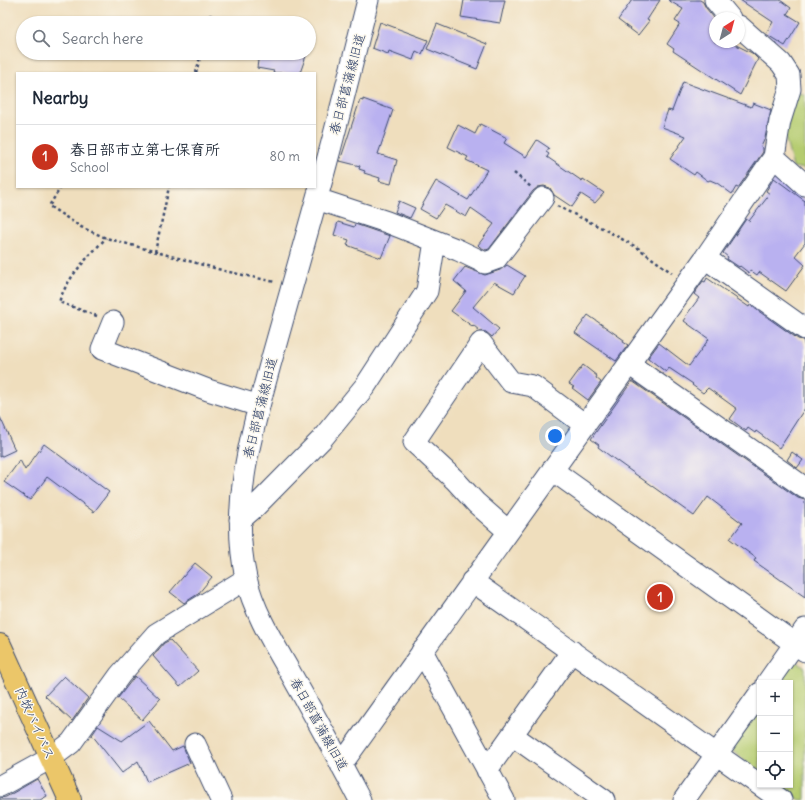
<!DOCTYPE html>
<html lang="en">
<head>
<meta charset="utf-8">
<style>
	body { margin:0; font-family:Delius,"Klee One",sans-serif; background:#f2f2f3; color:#1f2937 }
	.controls { position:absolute; right:12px; bottom:12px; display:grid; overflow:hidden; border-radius:0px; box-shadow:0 1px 3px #0004 }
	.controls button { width:36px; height:36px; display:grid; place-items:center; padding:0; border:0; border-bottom:1px solid #e0e1e3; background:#fff; color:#1f2937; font:20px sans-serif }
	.compass { position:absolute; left:709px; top:12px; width:36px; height:36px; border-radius:50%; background:#fff; box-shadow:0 1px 3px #0004; rotate:36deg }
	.you { position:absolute; left:555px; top:436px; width:14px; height:14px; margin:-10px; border:3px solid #fff; border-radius:50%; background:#1a73e8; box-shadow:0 0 0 6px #1a73e833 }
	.badge { display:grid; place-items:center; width:26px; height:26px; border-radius:50%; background:#c8321e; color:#fff; font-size:13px; font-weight:700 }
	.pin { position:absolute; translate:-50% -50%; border:2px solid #fff; box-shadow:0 1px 4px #0006 }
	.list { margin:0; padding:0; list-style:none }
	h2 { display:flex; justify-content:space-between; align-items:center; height:52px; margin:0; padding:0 16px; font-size:17px }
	h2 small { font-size:13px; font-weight:400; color:#747a83 }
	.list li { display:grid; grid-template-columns:26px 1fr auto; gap:12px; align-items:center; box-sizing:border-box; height:64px; padding:0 16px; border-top:1px solid #e0e1e3 }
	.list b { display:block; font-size:15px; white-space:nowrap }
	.list p { margin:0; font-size:13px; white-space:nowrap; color:#747a83 }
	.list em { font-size:13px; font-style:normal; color:#747a83 }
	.icon { flex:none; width:22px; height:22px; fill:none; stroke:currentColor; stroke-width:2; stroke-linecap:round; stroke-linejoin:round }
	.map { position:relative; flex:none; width:805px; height:800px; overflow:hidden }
	.search { position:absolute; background:#fff; box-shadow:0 1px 3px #0004; left:16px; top:16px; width:300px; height:44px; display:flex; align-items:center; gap:10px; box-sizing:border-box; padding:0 14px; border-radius:22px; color:#747a83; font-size:15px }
	.panel { position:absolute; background:#fff; box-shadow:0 1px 3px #0004; left:16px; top:72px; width:300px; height:116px; border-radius:0px }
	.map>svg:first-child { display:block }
</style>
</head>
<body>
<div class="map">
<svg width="805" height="800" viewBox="0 0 805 800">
	<rect width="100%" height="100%" fill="#fbf7ec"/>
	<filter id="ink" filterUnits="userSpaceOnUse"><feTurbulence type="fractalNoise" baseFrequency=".025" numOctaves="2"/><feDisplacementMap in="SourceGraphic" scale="8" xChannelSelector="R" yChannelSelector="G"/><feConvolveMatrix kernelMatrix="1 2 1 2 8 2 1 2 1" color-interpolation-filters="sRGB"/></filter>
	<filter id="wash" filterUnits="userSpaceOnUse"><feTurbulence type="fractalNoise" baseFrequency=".012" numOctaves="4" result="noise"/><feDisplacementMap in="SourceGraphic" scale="16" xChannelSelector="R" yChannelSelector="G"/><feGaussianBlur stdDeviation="0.9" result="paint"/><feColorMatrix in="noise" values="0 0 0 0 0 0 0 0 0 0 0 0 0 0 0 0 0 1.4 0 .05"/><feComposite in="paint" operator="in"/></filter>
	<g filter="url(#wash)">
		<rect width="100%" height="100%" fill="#efdebd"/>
		<!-- green -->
		<path fill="#b5cc70" stroke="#687e67" d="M 797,92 L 805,95 L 805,169 L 793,167 L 784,134 Z
			M 794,660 L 805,668 L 805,800 L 799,800 L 779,785 L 790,785 L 790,683 L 778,683 Z
			M 760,709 L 760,771 L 731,750 Z"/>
		<g id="blocks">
			<!-- building -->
			<path fill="#b9b1f0" d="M 464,0 L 505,0 L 500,23 L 461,17 Z
				M 632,0 L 660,0 L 647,20 L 649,21 L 638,35 L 618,20 Z
				M 668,0 L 700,0 L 703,2 L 706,8 L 715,19 L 715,42 L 730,42 L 752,53 L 758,59 L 740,95 L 673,51 L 674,49 L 667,44 L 680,24 L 675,21 L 683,9 Z
				M 740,0 L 780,0 L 791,8 L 787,14 L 800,22 L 785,46 L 766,34 L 773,22 Z
				M 380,22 L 428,40 L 422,54 L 416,51 L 413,60 L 389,51 L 388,54 L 372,48 Z
				M 437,24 L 487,44 L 477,69 L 427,49 Z
				M 259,53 L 307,53 L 300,73 L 273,73 L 274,71 L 257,68 Z
				M 683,82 L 751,107 L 753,103 L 771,110 L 765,138 L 761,147 L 763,148 L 763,152 L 738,188 L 736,187 L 732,194 L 717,183 L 710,180 L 708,181 L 696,172 L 694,175 L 670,159 L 686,136 L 662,127 L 668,110 L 672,111 Z
				M 363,99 L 393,110 L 378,154 L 397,160 L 391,184 L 379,181 L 380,178 L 364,173 L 365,171 L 359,169 L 360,166 L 340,161 L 360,100 L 363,101 Z
				M 480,124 L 507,138 L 504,143 L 526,157 L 537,140 L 549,148 L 546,152 L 549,154 L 547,157 L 582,181 L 583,179 L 604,193 L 595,203 L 581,194 L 572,207 L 554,195 L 550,188 L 544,186 L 538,187 L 533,191 L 489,249 L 486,250 L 480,247 L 478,245 L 494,224 L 471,208 L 466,217 L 445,205 L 436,218 L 420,209 L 436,181 L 468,200 L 487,170 L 466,160 L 468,157 L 448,147 L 458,125 L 475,134 Z
				M 774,178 L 805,201 L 805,243 L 795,256 L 805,265 L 786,291 L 759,272 L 757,275 L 750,270 L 749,273 L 740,266 L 739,267 L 727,259 L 728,257 L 723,253 L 746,219 L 749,221 L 770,194 L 766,191 Z
				M 399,201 L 415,208 L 410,218 L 395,212 Z
				M 338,222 L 354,227 L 355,224 L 390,236 L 381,258 L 347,245 L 349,240 L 334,235 Z
				M 507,265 L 525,276 L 514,293 L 494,282 L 473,307 L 499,329 L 492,337 L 486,332 L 480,331 L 473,325 L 472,326 L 451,311 L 466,291 L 454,281 L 465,267 L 485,275 L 500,270 Z
				M 707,278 L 749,307 L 750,305 L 798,339 L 803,340 L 805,348 L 805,408 L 779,448 L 756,431 L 755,433 L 748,428 L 746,431 L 730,419 L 737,409 L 708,388 L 703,393 L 692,385 L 693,384 L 669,368 L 666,372 L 648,358 L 659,343 L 689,366 L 709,339 L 684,321 L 686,318 L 685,317 L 699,298 L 694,294 L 703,281 L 705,282 Z
				M 588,315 L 624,340 L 623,342 L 628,345 L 616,361 L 575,333 Z
				M 583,365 L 597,376 L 596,378 L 601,382 L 588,400 L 572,388 L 574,387 L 569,384 Z
				M 632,381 L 798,498 L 805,500 L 805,597 L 754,561 L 756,558 L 730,539 L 742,523 L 708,497 L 694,516 L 614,459 L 598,447 L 599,445 L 591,439 Z
				M 0,417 L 15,450 L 0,457 Z
				M 44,444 L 109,492 L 94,512 L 47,477 L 30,500 L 4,482 L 20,460 L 25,470 Z
				M 792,452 L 803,460 L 797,468 L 787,460 Z
				M 195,563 L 212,577 L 198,594 L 184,603 L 170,592 Z
				M 170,640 L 198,671 L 180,687 L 153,656 L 164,643 Z
				M 64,676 L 88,698 L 72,721 L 45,696 Z
				M 135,676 L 160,699 L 142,720 L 118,698 Z
				M 149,721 L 172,751 L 183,746 L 190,763 L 147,782 L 138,761 L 122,773 L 92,735 L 98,726 L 122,741 Z
				M 37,779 L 47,796 L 40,800 L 0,800 L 0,798 L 6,797 Z"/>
		</g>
	</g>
	<g filter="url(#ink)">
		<use href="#blocks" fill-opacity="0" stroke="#3b496c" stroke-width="1"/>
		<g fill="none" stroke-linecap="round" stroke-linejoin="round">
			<!-- minor casing -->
			<g stroke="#3b496c" stroke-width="23">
				<path id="minor" d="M 715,0 L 730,18
					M 774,157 L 805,185
					M 317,199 L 387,222 L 458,250 L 485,263 L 496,259 L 543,198
					M 705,258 L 805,329
					M 113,322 L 102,349 L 208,390 L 259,406
					M 629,364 L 805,488
					M 552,470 L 805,651
					M 240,520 L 256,506 L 321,440 L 366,385 L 427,291 L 435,241
					M 508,531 L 476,503 L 455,480 L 414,442 L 481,343 L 511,382 L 533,386 L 585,425
					M 472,581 L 781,800
					M 422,651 L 504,800
					M 767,683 L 805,629
					M 512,735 L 604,800
					M 195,744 L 221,800
					M 341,765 L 705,258 L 774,157 L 780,121 L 790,89 L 789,75 L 781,63 L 739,26
					M 487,770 L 572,651
					M 0,786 L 51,758 L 71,743 L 120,675 L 156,634 L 246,579
					M 360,800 C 339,760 317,720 295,681 C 277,649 254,613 246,578 C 230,505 251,435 270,365 C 285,310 301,256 316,201 C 335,135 351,67 368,0
					M 684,800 L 760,693"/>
			</g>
			<!-- major casing -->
			<g stroke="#3b496c" stroke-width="24">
				<path id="major" d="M 0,645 L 70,800"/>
			</g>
			<!-- path -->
			<path stroke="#3b496c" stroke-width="2.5" stroke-dasharray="3 3" stroke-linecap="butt" d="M 209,23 L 211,12
				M 196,73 L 201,53
				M 514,173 L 531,187
				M 61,187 L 49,206 L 81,227 L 106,238 L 225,271 L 275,282
				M 557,206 L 602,228 L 638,248 L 672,273
				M 155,252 L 169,187
				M 97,316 L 59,302 C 68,276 87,258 106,238"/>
			<!-- minor -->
			<use href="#minor" stroke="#fff" stroke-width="21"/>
			<!-- major -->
			<use href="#major" stroke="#ebc669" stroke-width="22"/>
		</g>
	</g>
	<g text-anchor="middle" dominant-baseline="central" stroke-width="3" stroke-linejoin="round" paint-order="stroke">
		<!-- street labels -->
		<g font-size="13" fill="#1b2f5e" stroke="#fbf7ec">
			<text transform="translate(347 84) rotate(-75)">春日部菖蒲線旧道</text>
			<text transform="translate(260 408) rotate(-76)">春日部菖蒲線旧道</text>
			<text transform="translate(35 723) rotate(66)">内牧バイパス</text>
			<text transform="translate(319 724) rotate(61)">春日部菖蒲線旧道</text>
		</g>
	</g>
</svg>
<div class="controls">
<button>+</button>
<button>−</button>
<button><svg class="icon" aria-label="locate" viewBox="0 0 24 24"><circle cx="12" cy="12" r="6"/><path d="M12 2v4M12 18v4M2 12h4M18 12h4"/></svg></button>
</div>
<svg class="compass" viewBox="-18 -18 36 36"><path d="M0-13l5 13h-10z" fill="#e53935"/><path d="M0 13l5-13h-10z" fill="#747a83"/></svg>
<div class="you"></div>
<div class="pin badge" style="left:660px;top:597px">1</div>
<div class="search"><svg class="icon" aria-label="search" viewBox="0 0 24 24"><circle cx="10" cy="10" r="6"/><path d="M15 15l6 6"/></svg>Search here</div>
<section class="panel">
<h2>Nearby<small></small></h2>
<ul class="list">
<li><span class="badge">1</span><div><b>春日部市立第七保育所</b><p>School</p></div><em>80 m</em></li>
</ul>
</section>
</div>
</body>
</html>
